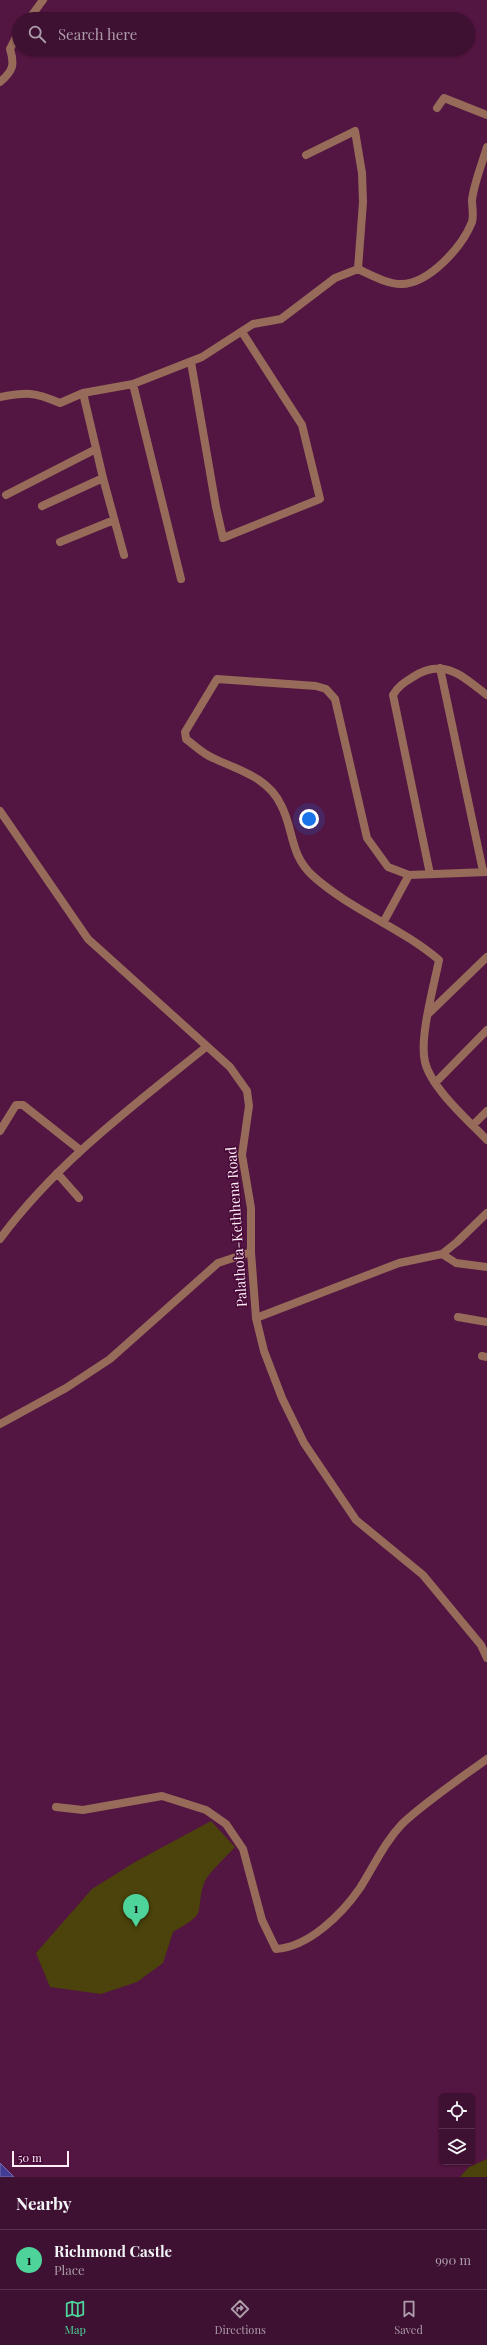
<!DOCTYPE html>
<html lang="en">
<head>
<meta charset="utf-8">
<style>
	body { margin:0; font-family:"Playfair Display",serif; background:#491e3d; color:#f1f3f6 }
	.controls { position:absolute; right:12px; bottom:12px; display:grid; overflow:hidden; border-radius:6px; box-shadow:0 1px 3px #0004 }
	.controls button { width:36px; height:36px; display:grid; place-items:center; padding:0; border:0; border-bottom:1px solid #57304d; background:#3e1031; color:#f1f3f6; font:20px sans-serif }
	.scale { position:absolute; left:12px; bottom:10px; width:57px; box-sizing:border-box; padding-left:4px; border:2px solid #fdedf6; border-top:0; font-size:11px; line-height:14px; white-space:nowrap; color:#fdedf6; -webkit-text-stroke:3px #470836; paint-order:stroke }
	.you { position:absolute; left:309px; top:819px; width:14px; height:14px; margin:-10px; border:3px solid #fff; border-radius:50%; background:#1a73e8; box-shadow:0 0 0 6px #1a73e833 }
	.badge { display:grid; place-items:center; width:26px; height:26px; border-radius:50%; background:#4ed39a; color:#111; font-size:13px; font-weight:700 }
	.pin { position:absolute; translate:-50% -33px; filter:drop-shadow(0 1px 2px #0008) }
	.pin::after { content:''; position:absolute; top:21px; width:14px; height:12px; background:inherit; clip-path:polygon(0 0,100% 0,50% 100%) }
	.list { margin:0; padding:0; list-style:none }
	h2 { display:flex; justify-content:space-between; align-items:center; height:52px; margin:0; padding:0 16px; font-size:17px }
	h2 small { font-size:13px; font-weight:400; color:#ad9dab }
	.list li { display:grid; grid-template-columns:26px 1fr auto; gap:12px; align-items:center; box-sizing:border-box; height:60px; padding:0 16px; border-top:1px solid #57304d }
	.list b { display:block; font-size:15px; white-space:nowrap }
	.list p { margin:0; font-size:13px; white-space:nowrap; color:#ad9dab }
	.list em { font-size:13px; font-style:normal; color:#ad9dab }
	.icon { flex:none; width:22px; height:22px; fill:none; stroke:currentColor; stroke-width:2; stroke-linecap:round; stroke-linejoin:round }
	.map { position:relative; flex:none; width:487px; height:2177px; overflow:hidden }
	.search { position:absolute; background:#3e1031; box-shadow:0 1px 3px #0004; left:12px; right:12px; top:12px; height:44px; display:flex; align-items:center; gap:10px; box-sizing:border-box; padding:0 14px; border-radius:22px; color:#ad9dab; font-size:15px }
	.sheet { height:112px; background:#3e1031 }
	nav { display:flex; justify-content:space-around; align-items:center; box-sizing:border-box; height:56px; border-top:1px solid #57304d; background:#3e1031; font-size:11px; color:#ad9dab }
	nav a { display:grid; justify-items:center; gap:2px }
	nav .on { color:#4ed39a }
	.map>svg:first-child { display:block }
</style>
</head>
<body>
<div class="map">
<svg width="487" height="2177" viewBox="0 0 487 2177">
	<rect width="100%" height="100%" fill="#531541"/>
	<!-- green -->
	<path fill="#4b430b" d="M 211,1821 L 235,1847 C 228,1855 207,1874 204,1883 C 194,1915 210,1911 173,1932 L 163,1963 L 137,1982 L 101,1994 L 50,1987 L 36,1953 L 92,1889 L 135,1862 Z
		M 487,2159 L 487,2177 L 460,2177 L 469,2167 Z"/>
	<!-- water -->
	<path fill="#423c94" stroke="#7a71b1" d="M 0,2163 L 14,2177 L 0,2177 Z"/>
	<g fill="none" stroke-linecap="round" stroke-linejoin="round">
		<!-- minor -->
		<path stroke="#976b5a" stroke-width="8" d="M 29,19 L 43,0
			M 0,82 C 13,71 15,65 10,49 L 19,31
			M 437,108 L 444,98 L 487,115
			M 306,155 L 355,131 L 362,173 L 363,202 L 358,269
			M 191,362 L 216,507 L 223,538 L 320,499 L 302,425 L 242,332
			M 133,384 L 181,579
			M 83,393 L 103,478 L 124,555
			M 0,397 C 28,392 34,392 60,403 L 83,393 L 133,384 L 202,357 L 253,324 L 281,319 L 335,278 L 358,269 C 371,275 387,284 401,284 C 429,284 462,247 472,222 C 474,216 472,207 472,200 C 474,183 482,164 487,147
			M 6,495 L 96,449
			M 42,506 L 103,478
			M 60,542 L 114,520
			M 440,668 L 483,871
			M 487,872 L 409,875 L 388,867 L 367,838 L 335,699 L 326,689 L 316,686 L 217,679 L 185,732 L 186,739 C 194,745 203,754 213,758 C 238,770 268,777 281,805 C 294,829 289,854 313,876 C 351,910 400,927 439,960 C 434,986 419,1038 425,1062 C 431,1088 469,1121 487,1140
			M 430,874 L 393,695 C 398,686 405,682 413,677 C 444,657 462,676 487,695
			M 383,923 L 409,875
			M 428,1014 L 487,957
			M 435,1083 L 487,1030
			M 473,1125 L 487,1111
			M 0,1131 L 16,1105 L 23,1105 L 80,1150
			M 57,1173 L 79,1198
			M 0,1239 C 56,1163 133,1106 206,1047
			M 442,1254 L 456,1263 L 487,1267
			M 458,1317 L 487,1322
			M 256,1318 L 399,1263 L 442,1254 L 457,1242 L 487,1213
			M 482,1356 L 487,1357
			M 0,1424 L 66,1388 L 110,1359 L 218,1263 L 251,1252
			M 56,1807 L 83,1810 L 162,1796 L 206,1810 L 226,1824 L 243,1849 L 262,1920 L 276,1949 C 309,1947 342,1914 360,1888 C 374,1866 384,1843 402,1824 C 425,1802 461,1778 487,1759"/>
		<!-- tertiary -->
		<path stroke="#976b5a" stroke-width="8" d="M 0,811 L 88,939 L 230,1067 L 247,1091 L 249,1106 L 242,1155 L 251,1208 L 251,1252 L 256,1318 L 264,1351 L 282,1398 L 304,1443 L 356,1520 L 423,1575 L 481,1645 L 487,1658"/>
	</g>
	<g text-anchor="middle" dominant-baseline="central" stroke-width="3" stroke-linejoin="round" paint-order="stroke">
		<!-- street labels -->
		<g font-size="14" fill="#fdedf6" stroke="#470836">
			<text transform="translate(236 1227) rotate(-94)">Palathota-Kethhena Road</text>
		</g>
	</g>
</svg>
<div class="controls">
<button><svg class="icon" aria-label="locate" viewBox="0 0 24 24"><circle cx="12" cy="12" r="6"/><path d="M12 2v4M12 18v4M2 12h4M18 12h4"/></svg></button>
<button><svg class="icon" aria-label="layers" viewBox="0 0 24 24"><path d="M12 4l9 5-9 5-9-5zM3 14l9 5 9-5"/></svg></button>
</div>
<div class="scale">50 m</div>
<div class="you"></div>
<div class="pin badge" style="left:136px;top:1927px">1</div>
<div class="search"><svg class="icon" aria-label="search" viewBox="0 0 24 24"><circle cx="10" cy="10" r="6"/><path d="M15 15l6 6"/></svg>Search here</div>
</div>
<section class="sheet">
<h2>Nearby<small></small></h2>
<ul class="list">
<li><span class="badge">1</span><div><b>Richmond Castle</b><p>Place</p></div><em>990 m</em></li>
</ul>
</section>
<nav>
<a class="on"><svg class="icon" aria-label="map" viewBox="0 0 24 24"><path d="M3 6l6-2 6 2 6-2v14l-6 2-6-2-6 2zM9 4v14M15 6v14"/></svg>Map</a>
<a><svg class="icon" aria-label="directions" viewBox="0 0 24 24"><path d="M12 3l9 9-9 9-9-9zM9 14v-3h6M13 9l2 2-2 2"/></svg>Directions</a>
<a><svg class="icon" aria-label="saved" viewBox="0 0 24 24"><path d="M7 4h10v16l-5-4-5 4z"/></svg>Saved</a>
</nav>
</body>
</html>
